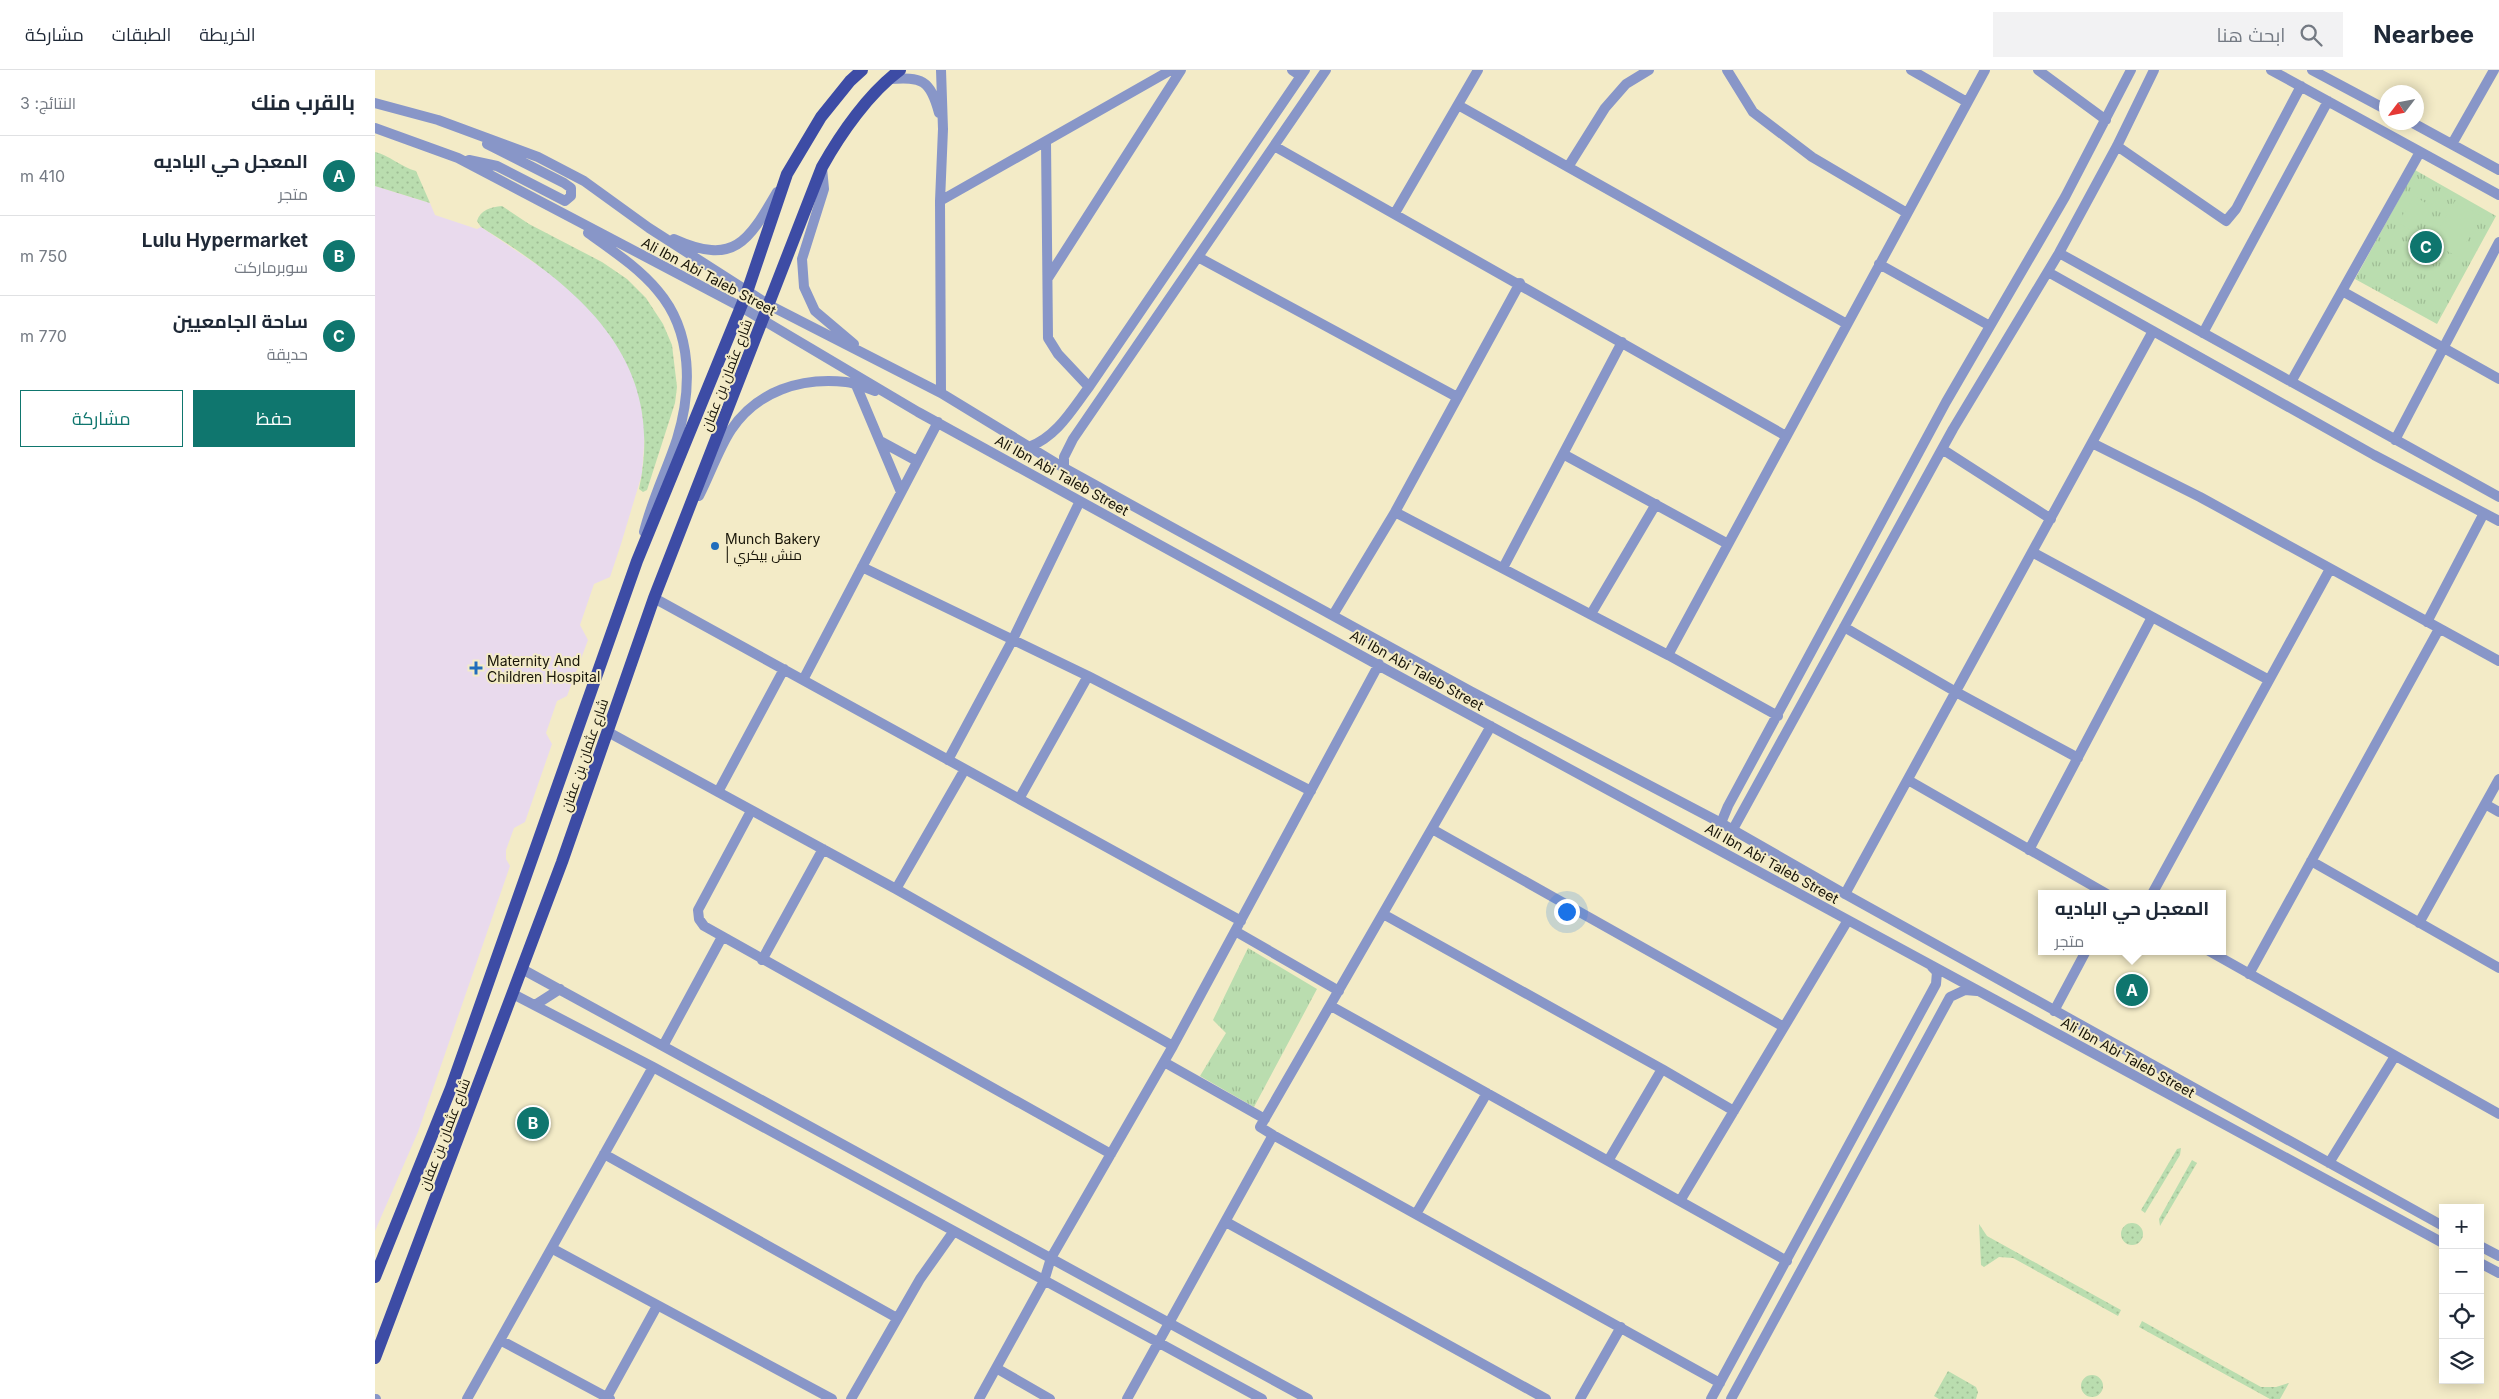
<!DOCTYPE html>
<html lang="ar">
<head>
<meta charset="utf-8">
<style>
	body { margin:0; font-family:Inter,Cairo,sans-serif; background:#f2f2f3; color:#1f2937; direction:rtl }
	.controls { position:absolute; right:15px; bottom:15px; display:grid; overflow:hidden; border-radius:0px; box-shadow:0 2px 12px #0003 }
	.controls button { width:45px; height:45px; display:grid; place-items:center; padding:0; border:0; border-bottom:1px solid #e0e1e3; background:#fff; color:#1f2937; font:25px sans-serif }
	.compass { position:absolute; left:2004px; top:15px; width:45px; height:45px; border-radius:50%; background:#fff; box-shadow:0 2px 12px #0003; rotate:238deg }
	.you { position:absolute; left:1191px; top:841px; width:18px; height:18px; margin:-12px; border:4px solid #fff; border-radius:50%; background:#1a73e8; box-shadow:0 0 0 8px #1a73e833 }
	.badge { display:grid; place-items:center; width:32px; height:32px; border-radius:50%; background:#0f766e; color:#fff; font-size:16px; font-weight:700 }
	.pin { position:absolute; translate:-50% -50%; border:2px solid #fff; box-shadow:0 1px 5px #0006 }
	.popup { position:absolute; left:1663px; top:820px; width:188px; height:65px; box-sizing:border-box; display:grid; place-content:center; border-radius:0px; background:#fff; filter:drop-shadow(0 1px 4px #0005); font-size:16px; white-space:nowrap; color:#747a83 }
	.popup b { font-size:19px; color:#1f2937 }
	.popup::after { content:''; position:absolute; left:50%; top:100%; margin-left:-10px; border:10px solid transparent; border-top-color:#fff }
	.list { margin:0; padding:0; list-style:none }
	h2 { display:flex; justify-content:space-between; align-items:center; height:65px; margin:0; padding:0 20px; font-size:21px }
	h2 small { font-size:16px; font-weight:400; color:#747a83 }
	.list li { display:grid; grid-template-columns:32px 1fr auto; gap:15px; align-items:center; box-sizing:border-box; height:80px; padding:0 20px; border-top:1px solid #e0e1e3 }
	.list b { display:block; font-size:19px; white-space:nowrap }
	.list p { margin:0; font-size:16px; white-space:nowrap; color:#747a83 }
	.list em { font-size:16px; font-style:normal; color:#747a83 }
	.actions { display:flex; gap:10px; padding:15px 20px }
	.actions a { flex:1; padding:11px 0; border:1px solid #0f766e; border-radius:0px; text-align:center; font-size:18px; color:#0f766e }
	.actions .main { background:#0f766e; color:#fff }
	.icon { flex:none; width:28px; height:28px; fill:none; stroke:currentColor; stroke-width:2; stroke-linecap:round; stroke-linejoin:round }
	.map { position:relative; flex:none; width:2124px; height:1329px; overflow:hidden; direction:ltr }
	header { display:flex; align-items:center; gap:30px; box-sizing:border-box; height:70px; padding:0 25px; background:#fff; border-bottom:1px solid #e0e1e3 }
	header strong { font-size:24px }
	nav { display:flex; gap:28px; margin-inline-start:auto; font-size:18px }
	.search { width:350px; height:45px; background:#f2f2f3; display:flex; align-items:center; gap:12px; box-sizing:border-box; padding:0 18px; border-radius:0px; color:#747a83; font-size:19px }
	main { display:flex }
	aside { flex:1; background:#fff }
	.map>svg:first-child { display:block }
</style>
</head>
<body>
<header>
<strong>Nearbee</strong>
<div class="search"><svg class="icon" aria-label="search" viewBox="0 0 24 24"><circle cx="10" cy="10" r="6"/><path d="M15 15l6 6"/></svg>ابحث هنا</div>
<nav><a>الخريطة</a><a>الطبقات</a><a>مشاركة</a></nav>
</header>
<main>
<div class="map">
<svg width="2124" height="1329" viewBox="0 0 2124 1329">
	<defs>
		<pattern id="grass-dots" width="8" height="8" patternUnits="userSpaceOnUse" patternTransform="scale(1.25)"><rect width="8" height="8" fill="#baddaf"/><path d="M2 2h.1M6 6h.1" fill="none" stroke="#9fbd95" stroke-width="1.8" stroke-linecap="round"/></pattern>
		<pattern id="park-tufts" width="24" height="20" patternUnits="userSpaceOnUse" patternTransform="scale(1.25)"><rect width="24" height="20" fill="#baddaf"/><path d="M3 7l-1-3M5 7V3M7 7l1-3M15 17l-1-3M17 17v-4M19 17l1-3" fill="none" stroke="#9fbd95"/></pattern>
	</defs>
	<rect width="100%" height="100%" fill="#f3ebc7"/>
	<!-- medical -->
	<path fill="#e9daed" d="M 0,116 L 55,133 L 60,145 L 102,159 L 106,157 L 176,204 L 212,236 L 235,262 L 253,293 L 265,327 L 270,362 L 267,404 L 246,474 L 235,507 L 219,514 L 205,555 L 213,570 L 192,626 L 182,631 L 171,663 L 177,674 L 150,752 L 139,758 L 131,780 L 131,789 L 135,796 L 43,1062 L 0,1161 Z"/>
	<!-- grass -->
	<path fill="url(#grass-dots)" d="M 0,82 C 14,85 26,97 41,101 L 55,133 L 0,116 Z
		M 127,136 L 154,154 L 227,192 L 252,209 L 271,228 L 288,254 L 297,275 L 302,317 L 300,333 L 272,420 L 268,422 L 264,419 C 292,290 206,219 106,157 L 102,151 C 105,140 116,137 127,136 Z
		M 1806,1078 L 1805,1085 L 1770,1143 L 1766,1140 L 1802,1079 Z
		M 1817,1090 L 1822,1093 L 1785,1156 L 1784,1149 Z
		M1746 1164a11 11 0 1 1 22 0a11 11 0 1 1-22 0Z
		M 1604,1154 L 1612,1166 L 1746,1240 L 1743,1246 L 1638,1188 L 1624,1187 L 1609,1197 L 1606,1195 Z
		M 1767,1251 L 1886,1317 L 1901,1317 L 1914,1313 L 1905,1329 L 1895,1329 L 1764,1257 Z
		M 1573,1301 L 1601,1317 L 1603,1322 L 1601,1329 L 1564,1329 L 1559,1326 Z
		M1706 1316a11 11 0 1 1 22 0a11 11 0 1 1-22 0Z"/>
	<!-- park -->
	<path fill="url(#park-tufts)" d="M 2040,100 L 2121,146 L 2062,254 L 1980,209 Z
		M 873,878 L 942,919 L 879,1037 L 825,1006 L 851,963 L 838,950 Z"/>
	<!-- pitch -->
	<path fill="#baddaf" d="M 2039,126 L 2054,135 L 2039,162 L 2023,153 Z
		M 2080,131 L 2106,146 L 2083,187 L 2056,172 Z"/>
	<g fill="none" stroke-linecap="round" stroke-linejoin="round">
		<!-- minor -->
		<path stroke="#8896c8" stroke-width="10" d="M 566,0 L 568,59 L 565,131 L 566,323
			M 917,0 L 926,6
			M 1352,0 L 1378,42 L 1437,87 L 1532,143
			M 1536,0 L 1592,32
			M 1663,0 L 1731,50
			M 1896,0 L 2124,125
			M 1937,0 L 2012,40
			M 514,9 C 547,7 555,9 564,43
			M 0,33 L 63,50 L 163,87 L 209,111 L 274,158 L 394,235 L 566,323 L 689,398 L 1095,621 L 1346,753 L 1470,824 L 2068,1156
			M 1083,35 L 1472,254
			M 2036,52 L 2124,100
			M 0,58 L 83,88 L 366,237 L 543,342 L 1014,601 L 2068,1173
			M 671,71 L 673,268 L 683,284 L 714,317
			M 2077,74 L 2119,0
			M 899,76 L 1411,366
			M 1742,76 L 1851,151 L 1861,139 L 1926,16
			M 94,90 L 122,96 L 190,131 L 196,126 L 196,118 L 189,113 L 112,74
			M 1193,97 L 1230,38 L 1251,14 L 1274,0
			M 447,98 L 449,119 L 427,189 L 429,217 L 440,241 L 479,274
			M 565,131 L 796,0
			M 1020,143 L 1103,0
			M 213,163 C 238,181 264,198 283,221 C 318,262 317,320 302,369 C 292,400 277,429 269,462
			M 299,169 C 359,196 373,172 402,122
			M 1684,183 L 2124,427
			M 823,187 L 1082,327
			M 1504,194 L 1615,256
			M 1673,202 L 1999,385 L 2124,451
			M 673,208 L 806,0
			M 1967,221 L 2124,309
			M 1828,263 L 1953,31
			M 1916,312 L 2045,82
			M 481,315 L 526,422
			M 2020,370 L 2124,172
			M 505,371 L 542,391
			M 1717,373 L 1825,427 L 2124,591
			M 654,377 C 682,366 696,341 714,317 L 930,0
			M 1567,379 L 1676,449
			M 1188,384 L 1353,474
			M 689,398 L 689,387 L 698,369 L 951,0
			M 324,426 C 335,405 343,380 356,360 C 382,321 426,307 471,312 C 480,313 491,318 500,321
			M 1020,442 L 1293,585 L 1403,646
			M 1657,482 L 1894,610
			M 487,497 L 713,606 L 936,721
			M 1128,498 L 1247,272
			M 282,521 L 279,528 L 866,851
			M 1216,544 L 1281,434
			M 958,545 L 1020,442 L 1145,213
			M 2052,552 L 2109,443
			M 1469,557 L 1581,622 L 1703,688
			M 1293,585 L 1610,0
			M 428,610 L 563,352
			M 233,662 L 521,819 L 798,976
			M 573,690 L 638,569 L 705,431
			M 1533,710 L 1732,824
			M 343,722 L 409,599
			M 644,729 L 713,606
			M 2110,734 L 2124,742
			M 376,741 L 323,840 L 324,849 L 329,856 L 736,1084
			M 1346,753 L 1353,736 L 1571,332 L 1690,127 L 1756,0
			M 1057,759 L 1409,957
			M 1357,761 L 1578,359 L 1684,183 L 1742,76 L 1779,0
			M 1654,780 L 1777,547
			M 1936,791 L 2124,898
			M 521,819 L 590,699
			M 1470,824 L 1778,261
			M 1777,824 L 1955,499
			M 1008,844 L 1287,999 L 1233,1091
			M 2044,853 L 2124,709
			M 860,861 L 964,921
			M 1834,881 L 2124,1044
			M 387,890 L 448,779
			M 147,899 L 933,1329
			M 1874,904 L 2064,559
			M 138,924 L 278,997 L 887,1329
			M 160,935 L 185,919
			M 956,936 L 1412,1191
			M 1679,941 L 1711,881
			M 288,976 L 347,867
			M 789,992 L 890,1049
			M 1287,999 L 1359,1041
			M 898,1065 L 885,1057 L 1116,656
			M 229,1084 L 522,1248
			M 1954,1093 L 2020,986
			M 1305,1131 L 1473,850
			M 1041,1144 L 1112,1023
			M 851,1152 L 1171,1329
			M 2105,1176 L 2124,1186
			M 178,1179 L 457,1329
			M 2105,1193 L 2124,1203
			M 125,1270 L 235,1329
			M 621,1298 L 675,1329
			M 232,1327 L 282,1236
			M 0,1329 L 1,1329
			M 92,1329 L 278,997
			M 476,1329 L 545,1209 L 579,1161
			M 604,1329 L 669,1211 L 676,1188 L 798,976 L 1004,594
			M 752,1329 L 898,1065 L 1345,1313
			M 1205,1329 L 1246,1257
			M 1336,1329 L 1561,914 L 1562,902 L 1557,897
			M 1356,1329 L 1575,927 L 1590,920 L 1602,921"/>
		<!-- major -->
		<path stroke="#3d4ca5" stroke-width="12" d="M 0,1207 L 76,1018 L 262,491 L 372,222 L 412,104 L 446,47 L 475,11 L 487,0
			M 0,1288 L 187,792 L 279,528 L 447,97 C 466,63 494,23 525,0"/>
	</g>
	<!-- markers -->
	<g fill="#206dbc" stroke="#f3ebc7" stroke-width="2">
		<circle cx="340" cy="476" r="5"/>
		<path d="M98.5 590.5h5v5h5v5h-5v5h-5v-5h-5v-5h5z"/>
	</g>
	<g text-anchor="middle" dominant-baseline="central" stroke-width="4" stroke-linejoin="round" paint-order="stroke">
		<!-- street labels -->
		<g font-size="14" fill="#181508" stroke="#f3ebc7">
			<text transform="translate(334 206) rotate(28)">Ali Ibn Abi Taleb Street</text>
			<text transform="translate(351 305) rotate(-69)">شارع عثمان بن عفان</text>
			<text transform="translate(687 405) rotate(29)">Ali Ibn Abi Taleb Street</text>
			<text transform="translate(1042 600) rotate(29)">Ali Ibn Abi Taleb Street</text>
			<text transform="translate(209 685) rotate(-71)">شارع عثمان بن عفان</text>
			<text transform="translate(1397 793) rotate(29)">Ali Ibn Abi Taleb Street</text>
			<text transform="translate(1753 987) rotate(29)">Ali Ibn Abi Taleb Street</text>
			<text transform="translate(69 1064) rotate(-69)">شارع عثمان بن عفان</text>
		</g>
		<!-- poi labels -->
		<g font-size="14" fill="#181508" stroke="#f3ebc7" text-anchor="start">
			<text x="350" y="468">Munch Bakery<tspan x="350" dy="16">| منش بيكري</tspan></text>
			<text x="112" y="590">Maternity And<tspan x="112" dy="16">Children Hospital</tspan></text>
		</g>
	</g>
</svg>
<div class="controls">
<button>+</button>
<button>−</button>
<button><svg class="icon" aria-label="locate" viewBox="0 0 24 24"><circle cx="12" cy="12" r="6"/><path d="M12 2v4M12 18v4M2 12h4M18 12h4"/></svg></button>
<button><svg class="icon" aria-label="layers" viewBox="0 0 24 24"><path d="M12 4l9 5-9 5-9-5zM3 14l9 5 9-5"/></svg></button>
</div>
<svg class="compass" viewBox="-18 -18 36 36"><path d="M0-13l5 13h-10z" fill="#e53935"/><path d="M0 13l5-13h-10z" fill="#747a83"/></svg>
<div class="you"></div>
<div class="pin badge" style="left:1757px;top:920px">A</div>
<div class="popup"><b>المعجل حي الباديه</b>متجر</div>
<div class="pin badge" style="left:158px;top:1053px">B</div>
<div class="pin badge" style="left:2051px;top:177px">C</div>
</div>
<aside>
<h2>بالقرب منك<small>النتائج: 3</small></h2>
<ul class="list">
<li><span class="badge">A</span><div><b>المعجل حي الباديه</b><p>متجر</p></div><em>410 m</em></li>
<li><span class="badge">B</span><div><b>Lulu Hypermarket</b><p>سوبرماركت</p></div><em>750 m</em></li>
<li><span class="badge">C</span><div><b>ساحة الجامعيين</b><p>حديقة</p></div><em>770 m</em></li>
</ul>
<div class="actions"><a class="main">حفظ</a><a>مشاركة</a></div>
</aside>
</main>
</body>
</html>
